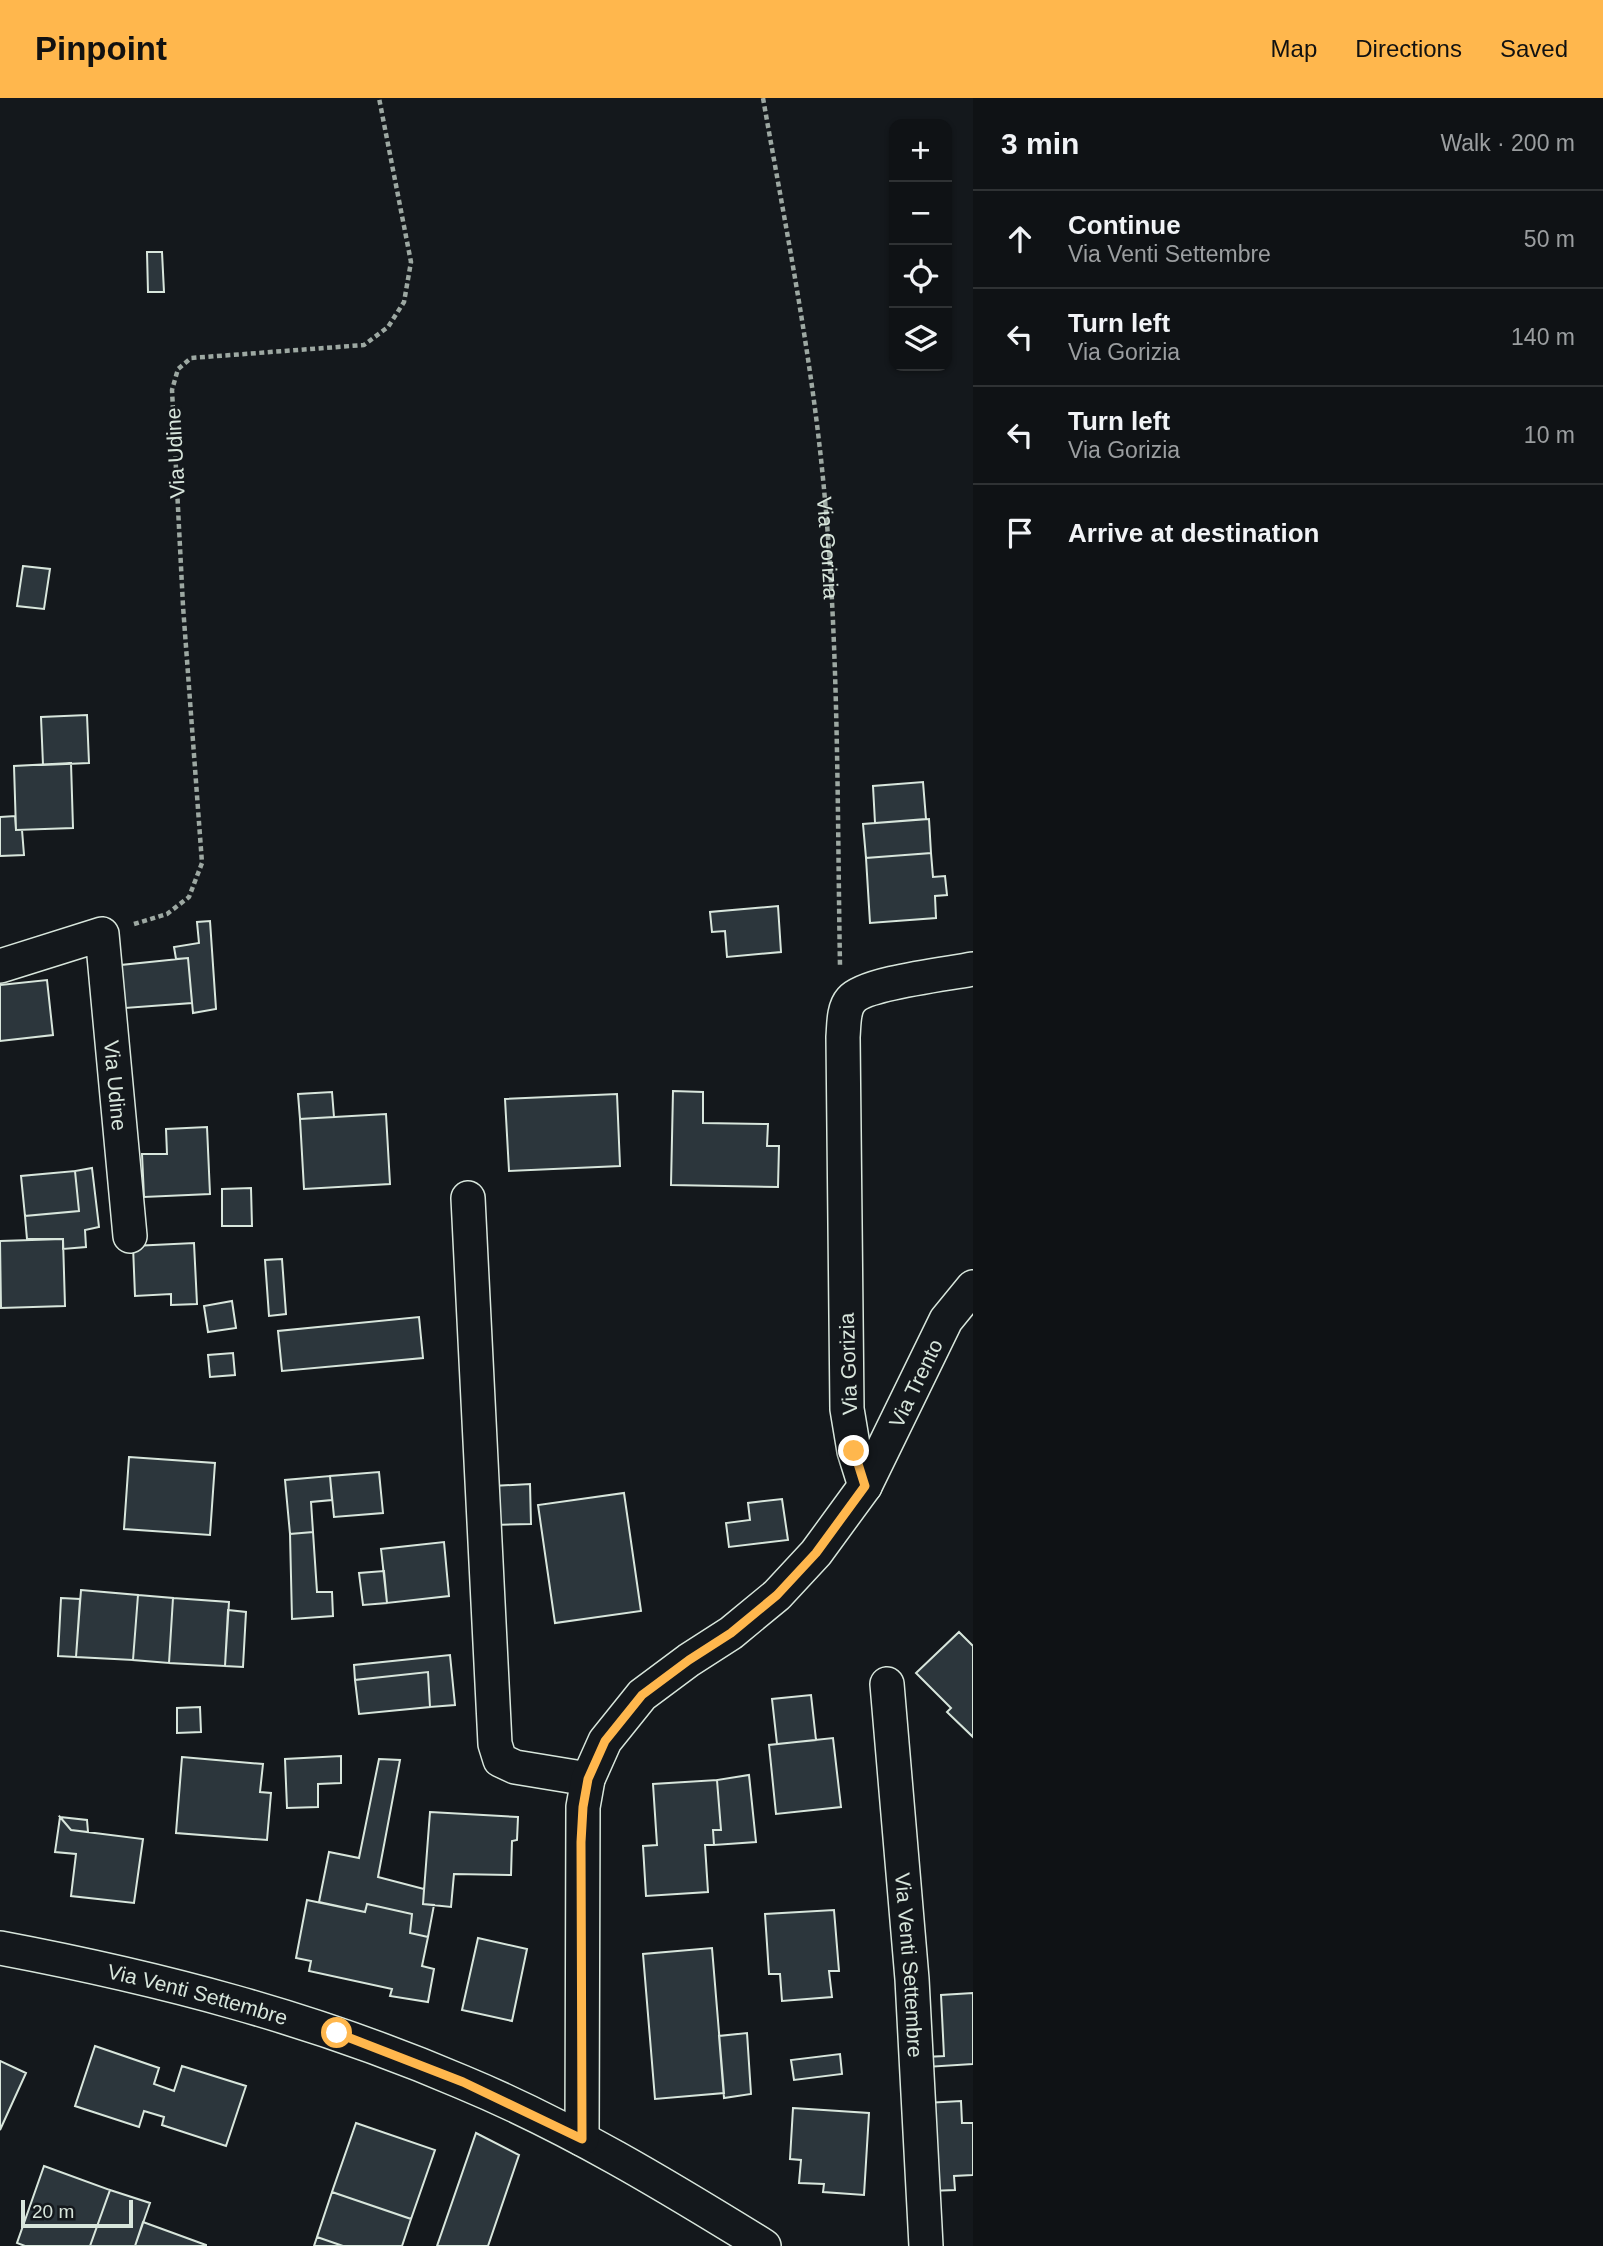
<!DOCTYPE html>
<html lang="en">
<head>
<meta charset="utf-8">
<style>
	body { margin:0; font-family:Helvetica,sans-serif; background:#1d2022; color:#f1f3f6 }
	.controls { position:absolute; right:21px; top:21px; display:grid; overflow:hidden; border-radius:14px; box-shadow:0 2px 5px #0004 }
	.controls button { width:63px; height:63px; display:grid; place-items:center; padding:0; border:0; border-bottom:2px solid #2f3234; background:#0f1215; color:#f1f3f6; font:35px sans-serif }
	.scale { position:absolute; left:21px; bottom:18px; width:112px; box-sizing:border-box; padding-left:7px; border:4px solid #d8e6dc; border-top:0; font-size:19px; line-height:24px; white-space:nowrap; color:#d8e6dc; -webkit-text-stroke:5px #14181c; paint-order:stroke }
	.stop { position:absolute; width:21px; height:21px; margin:-16px; border:5px solid #ffb74d; border-radius:50%; background:#fff }
	.stop.end { background:#ffb74d; border-color:#fff; box-shadow:0 2px 7px #0008 }
	.list { margin:0; padding:0; list-style:none }
	h2 { display:flex; justify-content:space-between; align-items:center; height:91px; margin:0; padding:0 28px; font-size:30px }
	h2 small { font-size:23px; font-weight:400; color:#9b9ea0 }
	.list li { display:grid; grid-template-columns:46px 1fr auto; gap:21px; align-items:center; box-sizing:border-box; height:98px; padding:0 28px; border-top:2px solid #2f3234 }
	.list b { display:block; font-size:26px; white-space:nowrap }
	.list p { margin:0; font-size:23px; white-space:nowrap; color:#9b9ea0 }
	.list em { font-size:23px; font-style:normal; color:#9b9ea0 }
	.icon { flex:none; width:38px; height:38px; fill:none; stroke:currentColor; stroke-width:2; stroke-linecap:round; stroke-linejoin:round }
	.map { position:relative; flex:none; width:973px; height:2148px; overflow:hidden }
	header { display:flex; align-items:center; gap:42px; box-sizing:border-box; height:98px; padding:0 35px; background:#ffb74d; color:#111 }
	header strong { font-size:33px }
	nav { display:flex; gap:38px; margin-inline-start:auto; font-size:24px }
	main { display:flex }
	aside { flex:1; background:#0f1215 }
	.map>svg:first-child { display:block }
</style>
</head>
<body>
<header>
<strong>Pinpoint</strong>
<nav><a>Map</a><a>Directions</a><a>Saved</a></nav>
</header>
<main>
<div class="map">
<svg width="973" height="2148" viewBox="0 0 973 2148">
	<rect width="100%" height="100%" fill="#14181c"/>
	<!-- building -->
	<path fill="#2c363c" stroke="#d8e6dc" stroke-width="2" d="M 147,154 L 162,154 L 164,194 L 148,194 Z
		M 23,468 L 50,471 L 44,511 L 17,508 Z
		M 87,617 L 89,665 L 43,667 L 41,619 Z
		M 71,665 L 73,730 L 16,732 L 14,668 Z
		M 923,684 L 926,721 L 875,725 L 873,688 Z
		M 15,718 L 16,732 L 22,732 L 24,757 L 0,758 L 0,719 Z
		M 929,721 L 931,755 L 866,760 L 863,726 Z
		M 931,755 L 933,779 L 945,778 L 947,797 L 935,798 L 936,820 L 870,825 L 866,760 Z
		M 778,808 L 781,854 L 727,859 L 725,833 L 712,834 L 710,814 Z
		M 210,823 L 216,911 L 193,915 L 188,860 L 176,861 L 174,849 L 199,845 L 197,824 Z
		M 188,860 L 192,905 L 125,910 L 121,867 Z
		M 47,882 L 53,937 L 0,943 L 0,887 Z
		M 673,993 L 703,994 L 703,1025 L 768,1026 L 767,1048 L 779,1048 L 778,1089 L 671,1087 Z
		M 332,994 L 334,1019 L 300,1021 L 298,996 Z
		M 617,996 L 620,1068 L 509,1073 L 505,1001 Z
		M 386,1016 L 390,1086 L 304,1091 L 300,1021 Z
		M 207,1029 L 210,1096 L 144,1099 L 142,1056 L 167,1056 L 166,1031 Z
		M 92,1070 L 99,1129 L 85,1132 L 86,1149 L 63,1151 L 63,1141 L 27,1141 L 25,1118 L 79,1113 L 75,1073 Z
		M 75,1073 L 79,1113 L 25,1118 L 21,1078 Z
		M 251,1090 L 252,1128 L 222,1128 L 222,1091 Z
		M 63,1141 L 65,1208 L 1,1210 L 0,1143 Z
		M 194,1145 L 197,1206 L 171,1207 L 171,1196 L 135,1198 L 133,1148 Z
		M 282,1161 L 286,1216 L 269,1218 L 265,1162 Z
		M 232,1203 L 236,1230 L 208,1234 L 204,1208 Z
		M 419,1219 L 423,1260 L 282,1273 L 278,1233 Z
		M 233,1255 L 235,1277 L 210,1279 L 208,1257 Z
		M 129,1359 L 215,1365 L 210,1437 L 124,1431 Z
		M 379,1374 L 383,1415 L 334,1419 L 330,1378 Z
		M 330,1378 L 332,1402 L 311,1404 L 313,1434 L 290,1436 L 285,1382 Z
		M 530,1386 L 531,1426 L 493,1427 L 492,1388 Z
		M 624,1395 L 641,1513 L 555,1525 L 538,1407 Z
		M 782,1401 L 788,1442 L 729,1449 L 726,1425 L 750,1422 L 748,1405 Z
		M 313,1434 L 317,1494 L 332,1494 L 333,1518 L 292,1521 L 290,1436 Z
		M 444,1444 L 449,1498 L 387,1505 L 381,1451 Z
		M 384,1473 L 387,1505 L 363,1507 L 359,1475 Z
		M 81,1492 L 138,1497 L 133,1562 L 76,1559 Z
		M 138,1497 L 173,1500 L 169,1565 L 133,1562 Z
		M 61,1500 L 80,1501 L 76,1559 L 58,1558 Z
		M 173,1500 L 229,1504 L 225,1568 L 169,1565 Z
		M 228,1512 L 246,1514 L 243,1569 L 225,1568 Z
		M 959,1534 L 973,1548 L 973,1639 L 947,1614 L 951,1610 L 916,1575 Z
		M 450,1557 L 455,1607 L 430,1609 L 428,1574 L 355,1582 L 354,1567 Z
		M 428,1574 L 430,1609 L 359,1616 L 355,1582 Z
		M 811,1597 L 816,1642 L 777,1646 L 772,1601 Z
		M 200,1609 L 201,1634 L 177,1635 L 177,1610 Z
		M 833,1640 L 841,1709 L 776,1716 L 769,1647 Z
		M 341,1658 L 341,1685 L 318,1686 L 318,1709 L 287,1710 L 285,1661 Z
		M 182,1659 L 263,1666 L 260,1694 L 271,1695 L 267,1742 L 176,1735 Z
		M 379,1661 L 400,1662 L 378,1779 L 424,1791 L 423,1806 L 434,1807 L 428,1839 L 410,1835 L 412,1816 L 367,1806 L 365,1814 L 319,1804 L 329,1754 L 359,1760 Z
		M 749,1677 L 756,1744 L 714,1747 L 713,1732 L 721,1732 L 717,1682 Z
		M 717,1682 L 721,1732 L 713,1732 L 714,1747 L 705,1747 L 708,1794 L 646,1798 L 643,1748 L 657,1747 L 653,1686 Z
		M 430,1714 L 518,1719 L 517,1742 L 512,1743 L 511,1777 L 454,1776 L 451,1809 L 423,1806 Z
		M 60,1719 L 87,1722 L 88,1734 L 71,1732 Z
		M 60,1719 L 71,1732 L 143,1741 L 134,1805 L 71,1798 L 76,1756 L 55,1754 Z
		M 307,1802 L 365,1814 L 367,1806 L 412,1816 L 410,1835 L 428,1839 L 422,1868 L 434,1871 L 428,1904 L 390,1898 L 392,1891 L 309,1873 L 311,1863 L 296,1860 Z
		M 834,1812 L 839,1873 L 829,1873 L 832,1899 L 782,1903 L 780,1876 L 769,1876 L 765,1816 Z
		M 478,1840 L 527,1851 L 512,1923 L 462,1912 Z
		M 712,1850 L 724,1995 L 655,2001 L 643,1856 Z
		M 973,1895 L 973,1966 L 926,1969 L 925,1959 L 944,1958 L 941,1897 Z
		M 747,1935 L 751,1996 L 724,2000 L 719,1938 Z
		M 95,1948 L 159,1970 L 154,1986 L 174,1993 L 182,1968 L 246,1988 L 226,2048 L 162,2027 L 164,2019 L 144,2013 L 139,2029 L 75,2008 Z
		M 840,1956 L 842,1976 L 794,1982 L 791,1962 Z
		M 0,1963 L 26,1975 L 0,2032 Z
		M 961,2003 L 962,2025 L 973,2025 L 973,2077 L 954,2078 L 955,2092 L 930,2093 L 925,2005 Z
		M 793,2010 L 869,2015 L 864,2097 L 823,2094 L 824,2086 L 799,2085 L 801,2062 L 790,2061 Z
		M 356,2025 L 435,2052 L 411,2121 L 332,2094 Z
		M 476,2035 L 519,2057 L 488,2148 L 437,2148 Z
		M 44,2068 L 110,2092 L 90,2148 L 25,2148 L 17,2145 Z
		M 110,2092 L 150,2105 L 135,2148 L 90,2148 Z
		M 332,2094 L 411,2121 L 402,2148 L 343,2148 L 317,2139 Z
		M 143,2124 L 206,2147 L 206,2148 L 135,2148 Z
		M 317,2139 L 343,2148 L 314,2148 Z"/>
	<g fill="none" stroke-linecap="round" stroke-linejoin="round">
		<!-- minor casing -->
		<g stroke="#d8e6dc" stroke-width="36">
			<g id="minor">
				<path id="s2" d="M 0,868 L 102,836 L 130,1138"/>
				<path d="M 468,1100 L 495,1646 L 500,1662 L 515,1669 L 588,1681"/>
				<path d="M 865,1388 L 854,1353 L 847,1311 L 843,939 C 844,928 843,911 851,902 C 865,885 948,876 973,871"/>
				<path id="s3" d="M 887,1586 L 912,1881 L 926,2148"/>
				<path id="s4" d="M 0,1850 C 159,1880 313,1920 462,1984 C 568,2028 667,2088 764,2148"/>
				<path id="s5" d="M 582,2041 L 583,1709 L 588,1681 L 605,1643 L 642,1597 L 689,1562 L 731,1535 L 777,1497 L 816,1455 L 865,1388 L 946,1222 L 973,1189"/>
			</g>
		</g>
		<!-- path -->
		<g stroke="#9da8a2" stroke-width="4.5" stroke-dasharray="5 3.5" stroke-linecap="butt">
			<path id="s1" d="M 763,0 C 784,120 808,240 821,361 C 839,529 837,699 840,868"/>
			<path d="M 134,826 L 167,816 L 189,799 L 202,765 L 183,508 L 172,292 L 178,271 L 191,260 L 364,247 L 388,229 L 404,204 L 411,164 L 379,0"/>
		</g>
		<!-- minor -->
		<use href="#minor" stroke="#14181c" stroke-width="33"/>
	</g>
	<g fill="none" stroke-linecap="round" stroke-linejoin="round">
		<!-- route -->
		<path stroke="#ffb74d" stroke-width="9" d="M 337,1935 L 463,1984 L 582,2041 L 581,1744 L 583,1709 L 588,1681 L 605,1643 L 642,1597 L 689,1562 L 731,1535 L 777,1497 L 816,1455 L 865,1388 L 854,1353"/>
	</g>
	<g text-anchor="middle" dominant-baseline="central" stroke-width="5" stroke-linejoin="round" paint-order="stroke">
		<!-- street labels -->
		<g font-size="21" fill="#d8e6dc" stroke="#14181c">
			<text transform="translate(175 355) rotate(-93)">Via Udine</text>
			<text stroke="none"><textPath href="#s1" startOffset="455">Via Gorizia</textPath></text>
			<text stroke="none"><textPath href="#s2" startOffset="259">Via Udine</textPath></text>
			<text transform="translate(848 1266) rotate(-92)">Via Gorizia</text>
			<text stroke="none"><textPath href="#s5" startOffset="884">Via Trento</textPath></text>
			<text stroke="none"><textPath href="#s3" startOffset="282">Via Venti Settembre</textPath></text>
			<text stroke="none"><textPath href="#s4" startOffset="203">Via Venti Settembre</textPath></text>
		</g>
	</g>
</svg>
<div class="controls">
<button>+</button>
<button>−</button>
<button><svg class="icon" aria-label="locate" viewBox="0 0 24 24"><circle cx="12" cy="12" r="6"/><path d="M12 2v4M12 18v4M2 12h4M18 12h4"/></svg></button>
<button><svg class="icon" aria-label="layers" viewBox="0 0 24 24"><path d="M12 4l9 5-9 5-9-5zM3 14l9 5 9-5"/></svg></button>
</div>
<div class="scale">20 m</div>
<div class="stop" style="left:337px;top:1935px"></div>
<div class="stop end" style="left:854px;top:1353px"></div>
</div>
<aside>
<h2>3 min<small>Walk · 200 m</small></h2>
<ul class="list">
<li><svg class="icon" aria-label="ahead" viewBox="0 0 24 24"><path d="M12 20V5M6 11l6-6 6 6"/></svg><div><b>Continue</b><p>Via Venti Settembre</p></div><em>50 m</em></li>
<li><svg class="icon" aria-label="left" viewBox="0 0 24 24"><path d="M17 20v-9H6M10 6l-5 5 5 5"/></svg><div><b>Turn left</b><p>Via Gorizia</p></div><em>140 m</em></li>
<li><svg class="icon" aria-label="left" viewBox="0 0 24 24"><path d="M17 20v-9H6M10 6l-5 5 5 5"/></svg><div><b>Turn left</b><p>Via Gorizia</p></div><em>10 m</em></li>
<li><svg class="icon" aria-label="arrive" viewBox="0 0 24 24"><path d="M6 21V4h12l-3 4 3 4H6"/></svg><div><b>Arrive at destination</b></div></li>
</ul>
</aside>
</main>
</body>
</html>
